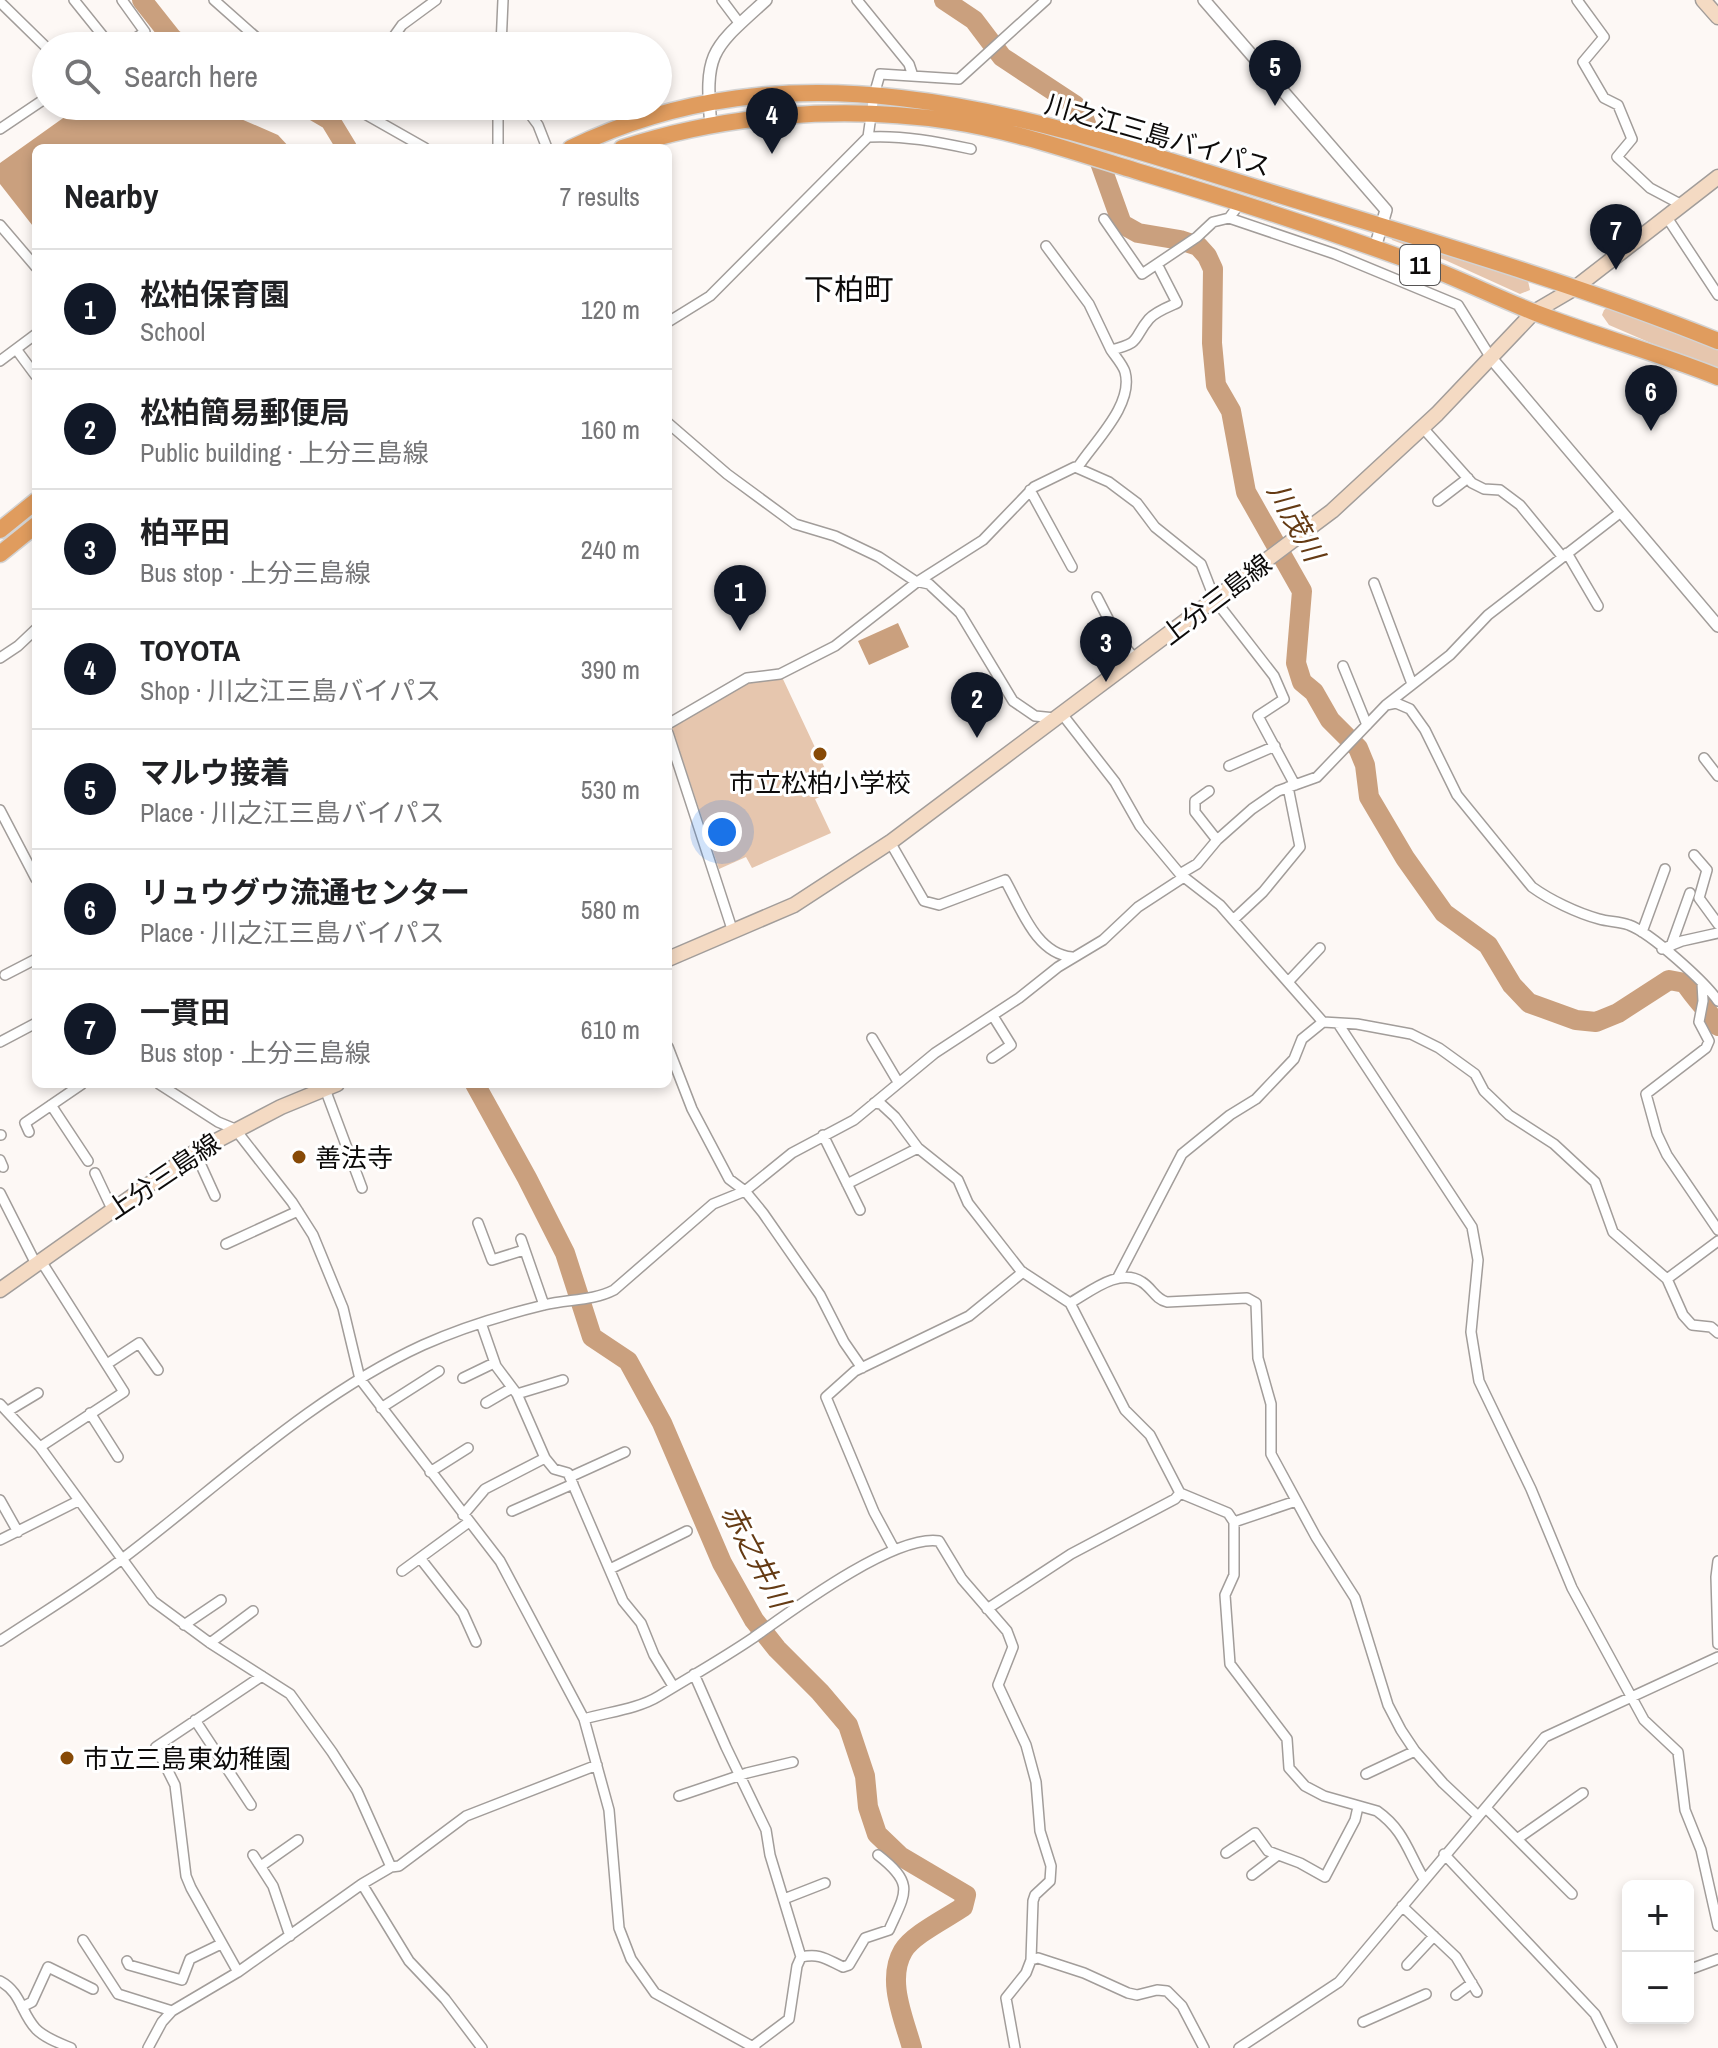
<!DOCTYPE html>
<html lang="en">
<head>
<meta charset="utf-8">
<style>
	body { margin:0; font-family:"Archivo Narrow","Noto Sans JP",sans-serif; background:#f2f2f2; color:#202124 }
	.controls { position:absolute; right:24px; bottom:24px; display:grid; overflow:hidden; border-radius:12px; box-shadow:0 4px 12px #0003 }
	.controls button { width:72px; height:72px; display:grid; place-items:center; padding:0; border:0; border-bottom:2px solid #e0e0e0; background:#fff; color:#202124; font:40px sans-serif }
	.you { position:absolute; left:722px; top:832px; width:28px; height:28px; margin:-20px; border:6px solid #fff; border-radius:50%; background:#1a73e8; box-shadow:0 0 0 12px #1a73e833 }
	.badge { display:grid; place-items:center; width:52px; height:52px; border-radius:50%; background:#111827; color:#fff; font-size:26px; font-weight:700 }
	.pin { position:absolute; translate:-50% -66px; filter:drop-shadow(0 2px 4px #0008) }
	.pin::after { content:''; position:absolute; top:42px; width:28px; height:24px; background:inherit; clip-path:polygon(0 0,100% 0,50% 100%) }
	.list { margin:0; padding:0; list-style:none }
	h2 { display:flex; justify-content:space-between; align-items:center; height:104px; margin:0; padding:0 32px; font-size:34px }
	h2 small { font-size:26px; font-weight:400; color:#757577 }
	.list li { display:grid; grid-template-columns:52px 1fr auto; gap:24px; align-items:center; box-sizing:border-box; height:120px; padding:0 32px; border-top:2px solid #e0e0e0 }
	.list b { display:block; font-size:30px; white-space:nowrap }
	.list p { margin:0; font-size:26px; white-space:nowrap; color:#757577 }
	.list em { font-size:26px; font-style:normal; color:#757577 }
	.icon { flex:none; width:44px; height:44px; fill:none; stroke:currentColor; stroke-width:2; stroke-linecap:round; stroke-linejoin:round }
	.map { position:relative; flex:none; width:1718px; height:2048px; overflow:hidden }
	.search { position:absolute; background:#fff; box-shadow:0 4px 12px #0003; left:32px; top:32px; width:640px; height:88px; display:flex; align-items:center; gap:20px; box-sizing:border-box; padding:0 28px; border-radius:44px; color:#757577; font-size:30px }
	.panel { position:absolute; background:#fff; box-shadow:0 4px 12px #0003; left:32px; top:144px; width:640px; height:944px; border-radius:12px }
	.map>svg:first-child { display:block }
</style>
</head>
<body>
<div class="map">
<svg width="1718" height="2048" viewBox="0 0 1718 2048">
	<rect width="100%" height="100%" fill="#fdf8f5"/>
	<!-- green -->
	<path fill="#e6c6ae" d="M 1391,236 L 1528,281 L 1530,290 L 1520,294 L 1445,260 L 1392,240 Z
		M 1608,307 L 1718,348 L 1718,372 L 1609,325 L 1602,315 L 1604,310 Z
		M 782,677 L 835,790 L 815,799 L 831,833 L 752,868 L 746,857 L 719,869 L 672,728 L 674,723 L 746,683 Z"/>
	<!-- water -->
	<path fill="#caa07e" d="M 80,106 L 211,106 L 278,135 L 290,148 L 36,148 L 36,230 L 0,184 L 0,163 Z
		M 898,623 L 909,647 L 869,665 L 858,641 Z"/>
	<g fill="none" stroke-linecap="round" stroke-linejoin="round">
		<!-- river -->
		<path stroke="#caa07e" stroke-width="20" d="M 142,0 L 172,38 L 183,46
			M 944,0 L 974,20 L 1002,57 L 1075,105 L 1084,118 L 1122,224 L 1138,233 L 1180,240 L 1198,246 L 1207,256 L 1213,269 L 1212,343 L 1216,385 L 1231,411 L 1246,492 L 1302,591 L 1296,663 L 1302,682 L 1314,692 L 1330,720 L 1358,748 L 1365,765 L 1369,797 L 1405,858 L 1444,913 L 1488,945 L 1512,985 L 1529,1003 L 1576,1020 L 1596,1022 L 1618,1013 L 1669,980 L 1685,983 C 1696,1000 1708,1010 1718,1026
			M 306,106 L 330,120 L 347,148
			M 475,1084 L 527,1178 L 565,1253 L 592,1337 L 628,1361 L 662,1423 L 722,1563 L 754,1620 L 777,1649 L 820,1692 L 848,1725 L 865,1776 L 868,1807 L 877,1834 L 900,1856 L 966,1895 L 963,1907 C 947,1918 912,1935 903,1951 C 886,1980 904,2019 912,2048"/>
		<!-- minor casing -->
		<g stroke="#a29d9a" stroke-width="12">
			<path id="minor" d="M 74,0 L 111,46
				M 122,0 L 145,32 L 123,46
				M 214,0 L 266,46
				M 722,0 L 740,24
				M 857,0 L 909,64 L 913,76
				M 1577,0 L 1604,37 L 1583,62 L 1604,98 L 1618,105 L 1632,139 L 1617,157 L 1650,188 L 1682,205
				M 0,2 L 46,47
				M 387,46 L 402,25 L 436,0
				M 501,46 L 503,0
				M 351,106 L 425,148
				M 498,106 L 498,148
				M 524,106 L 538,125 L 547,148
				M 0,129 L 46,98
				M 868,137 C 903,135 938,142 971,149
				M 1241,202 L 1229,218 L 1335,254 L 1458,305 L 1491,358
				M 1104,219 L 1142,274 L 1197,237 L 1213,222 L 1229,218
				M 1668,219 L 1718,295
				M 0,225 L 36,267
				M 1046,246 L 1089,304 L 1111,350
				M 668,322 L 710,296 L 868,137 L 874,95 L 880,74 L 959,79 L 1046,0
				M 16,349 L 36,376
				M 0,361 L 36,334
				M 668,423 L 727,474 L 795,524 L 835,536 L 879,557 L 915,581 L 929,584 L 960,613 L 1013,701 L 1035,716 L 1055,718
				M 1423,428 L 1472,483 L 1484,489 L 1500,490 L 1520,505 L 1561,555
				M 1078,467 C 1094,442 1134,405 1125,372 C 1123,365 1115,356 1111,350 C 1143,342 1132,339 1149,319 C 1155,312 1168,307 1177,303 L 1157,264
				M 1030,490 L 1072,567
				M 1438,501 L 1468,478
				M 1567,553 L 1598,606
				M 1374,583 L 1412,684
				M 1097,597 L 1118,638 L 1135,659
				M 0,658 L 18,646 L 36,629
				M 1343,666 L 1367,725
				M 1386,705 L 1396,703 L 1410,709 L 1425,730 L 1457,795 L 1532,887 C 1550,900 1577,913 1599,919 C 1609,922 1619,921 1629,925 C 1651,933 1705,982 1718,1001
				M 1062,714 L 1115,782 L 1140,826 L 1180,874 L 1220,905 L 1323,1022
				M 668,724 L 747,678 L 780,674 L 835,646 L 917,582 L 983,540 L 1034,487 L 1075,467 L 1109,482 L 1137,503 L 1155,527 L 1201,564 L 1215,600 L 1274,676 L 1284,699 L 1258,716 L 1295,785
				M 668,733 L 733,932
				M 1704,758 L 1718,776
				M 1229,766 L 1275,746
				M 1209,791 L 1195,801 L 1195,812 L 1217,840
				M 0,810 L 36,879
				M 890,842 L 924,901 L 939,905 L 1005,880 C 1021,908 1036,954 1072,957
				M 1694,855 L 1707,870 L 1699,898 L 1718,924
				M 1180,874 L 1197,864 L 1217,840 L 1252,809 L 1278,791 L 1317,777 L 1386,705 L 1450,655 L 1488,615 L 1621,512
				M 1233,920 L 1263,892 L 1300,847 L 1288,787
				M 1642,932 L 1665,869
				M 1671,946 L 1690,893
				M 1662,949 L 1682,941 L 1718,933
				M 5,975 L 36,959
				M 1288,982 L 1320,948
				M 1702,983 L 1703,1001 L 1699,1022 L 1709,1041 L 1706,1048 L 1646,1094 L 1657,1134 L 1667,1155 L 1718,1230
				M 1339,1025 L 1472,1227 L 1478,1260 L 1471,1332 L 1479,1381 L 1531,1489 L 1572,1588 L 1644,1720 L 1678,1752 L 1685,1810 L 1701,1850 L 1718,1926
				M 872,1038 L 898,1082
				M 0,1042 L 36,1023
				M 668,1047 L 692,1109 L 729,1179 L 745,1191 L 763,1213 L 820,1295 L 844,1342 L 862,1368
				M 992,1058 L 1011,1045 L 993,1016
				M 159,1084 L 218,1122 L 235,1129 L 292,1202 L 313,1235 L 343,1308 L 360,1379 L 500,1561 L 584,1719 L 609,1810 L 619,1928 L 631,1959 L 655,1993 L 755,2048
				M 325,1089 L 362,1188
				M 874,1103 L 881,1104 L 895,1117 L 918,1148 L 958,1180 L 968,1203 L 1021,1271 L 1070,1303 L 1125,1410 L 1150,1435 L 1180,1493 L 1228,1513 L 1234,1522 L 1234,1575 L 1225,1595 L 1230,1664 L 1287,1739 L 1289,1768 L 1305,1786 L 1324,1796 L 1377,1811 C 1404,1830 1408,1852 1424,1879
				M 51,1105 L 88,1161
				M 29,1132 L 25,1123 L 82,1084
				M 0,1135 L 1,1135
				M 823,1135 L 860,1210
				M 195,1152 L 215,1196
				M 0,1160 L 3,1167
				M 95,1173 L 112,1209
				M 847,1184 L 918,1148
				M 0,1193 L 36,1264
				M 478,1223 L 492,1260 L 524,1250
				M 521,1239 L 544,1305
				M 226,1244 L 298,1211
				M 1118,1277 L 1182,1154 L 1230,1115 L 1256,1099 L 1294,1059 L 1302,1039 L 1323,1022 L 1357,1024 L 1411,1034 L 1439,1048 L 1475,1074 L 1484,1091 L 1509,1115 L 1554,1144 L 1595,1182 L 1613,1232 L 1667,1279 L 1683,1315 L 1692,1325 L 1711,1327 L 1718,1333
				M 1667,1279 L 1718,1241
				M 1070,1303 C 1090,1292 1119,1267 1142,1282 C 1152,1288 1155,1299 1167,1302 L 1247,1298 L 1256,1303 L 1258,1358 L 1271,1404 L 1271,1454 L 1316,1537 L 1355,1598 L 1388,1705 L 1401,1730 L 1415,1751 L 1443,1783 L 1478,1816
				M 481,1323 L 496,1366 L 517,1394 L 545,1458 L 554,1469 L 568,1473 L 623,1601 L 641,1623 L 654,1655 L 673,1686
				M 107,1364 L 139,1343 L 158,1370
				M 463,1378 L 494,1363
				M 517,1394 L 563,1380
				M 486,1403 L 512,1388
				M 0,1404 L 40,1447 L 153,1601 L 210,1643 L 290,1694 L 332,1752 L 357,1791 L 391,1867
				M 381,1408 L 439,1371
				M 8,1411 L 38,1393
				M 90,1413 L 118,1457
				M 40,1447 L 124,1392 L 41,1261
				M 430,1472 L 468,1448
				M 570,1477 L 625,1452
				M 0,1500 L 18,1532
				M 512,1511 L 573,1484
				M 463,1515 L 485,1489 L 545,1458
				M 1234,1522 L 1296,1501
				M 0,1540 L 78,1501
				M 894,1549 L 874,1512 L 826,1397 L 855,1371 L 969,1316 L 1023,1272
				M 420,1558 L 463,1613 L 476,1642
				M 1718,1561 L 1716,1577 L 1718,1644
				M 610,1569 L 687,1531
				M 402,1571 L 469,1522
				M 987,1609 L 1071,1554 L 1175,1499 L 1180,1493
				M 184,1625 L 221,1600
				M 0,1641 C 42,1613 86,1587 126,1556 C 222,1483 312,1396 423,1345 C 461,1328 503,1315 544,1305 C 567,1299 593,1301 614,1290 L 713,1204 L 745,1191 L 792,1153 L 854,1120 L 935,1053 L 1019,998 L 1058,967 L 1103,940 L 1138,907 L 1184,877
				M 210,1643 L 253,1611
				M 694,1674 L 726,1747 L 766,1830 L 770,1855 L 801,1957 L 797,1966 L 789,2019 L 753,2046
				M 584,1719 C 608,1712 638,1709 659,1696 C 690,1677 722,1659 753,1638 C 791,1611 894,1534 939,1541 L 962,1579 L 1007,1631 L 1013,1647 L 998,1685 L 1026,1745 L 1036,1782 L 1040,1831 L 1051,1866 L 1050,1881 L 1035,1895 L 1033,1901 L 1031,1960 L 1026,1973 L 1006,1998 L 1015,2048
				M 195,1720 L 251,1805
				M 1366,1774 L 1415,1751
				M 679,1796 L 747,1773 L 793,1762
				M 1486,1808 L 1572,1894
				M 1517,1839 L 1583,1793
				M 1226,1853 L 1255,1833 L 1268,1851 L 1300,1863 L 1325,1877 L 1355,1820 L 1358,1807
				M 1444,1854 L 1595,2014 L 1612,2048
				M 253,1855 L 273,1886 L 290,1936
				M 261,1866 L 298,1840
				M 1252,1875 L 1278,1855
				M 784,1899 L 825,1883
				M 1402,1906 L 1456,1957 L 1477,1992
				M 83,1940 L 118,1994 L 172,2011
				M 801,1957 C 820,1953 826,1959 843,1967 L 849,1965 L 865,1938 L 889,1930 C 906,1892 915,1884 878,1855
				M 1031,1960 L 1038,1958 L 1084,1973 L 1128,1993 L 1137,1995 L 1157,1990 L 1167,1991 L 1182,2006 L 1204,2048
				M 127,1961 L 129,1965 L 182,1980 L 190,1959 L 221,1944
				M 1407,1965 L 1434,1936
				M 1688,1970 L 1718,1959
				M 238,1972 L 191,1888 L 186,1876 L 175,1785 L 156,1747 L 262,1676
				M 0,1981 C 21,1992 21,2013 36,2029 C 45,2038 59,2043 71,2048
				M 1456,1995 L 1472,1983
				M 22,2007 L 32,2002 L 48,1967 L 93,1989
				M 1363,2022 L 1426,1994
				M 148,2048 L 162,2022 L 172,2011 L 238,1972 L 362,1884
				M 482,2048 L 445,1999 L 409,1961 L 362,1884 L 391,1867 L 399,1866 L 466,1816 L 597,1765
				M 1239,2048 L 1339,1982 L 1545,1737 L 1718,1657"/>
		</g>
		<!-- tertiary casing -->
		<g stroke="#a29d9a" stroke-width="14">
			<path id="tertiary" d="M 1204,0 L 1386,210 L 1375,248
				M 711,126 C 704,51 712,49 766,0
				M 1491,358 L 1718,626"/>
		</g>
		<!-- secondary casing -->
		<g stroke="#a29d9a" stroke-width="17">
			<path id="secondary" d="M 1703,0 L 1718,17
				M 668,959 L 794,905 L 892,841 L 1332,511 L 1437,414 L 1534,312 L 1575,288 L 1718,177
				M 0,1290 L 195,1152 L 281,1107 L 337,1084"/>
		</g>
		<!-- trunk casing -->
		<g stroke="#d3d3d3" stroke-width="19">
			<path id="trunk" d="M 571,148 C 816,30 1059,128 1299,201 C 1440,244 1582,286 1718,341
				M 622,148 C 726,114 842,105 950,121 C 1016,131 1080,154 1143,173 C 1240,202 1335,233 1430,268 C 1466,282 1500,299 1536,313 C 1596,336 1658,353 1718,377
				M 0,530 L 36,501
				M 0,554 L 36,525"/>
		</g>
		<!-- minor -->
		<use href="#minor" stroke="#fff" stroke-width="9"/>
		<!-- tertiary -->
		<use href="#tertiary" stroke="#fff" stroke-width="11"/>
		<!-- secondary -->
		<use href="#secondary" stroke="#f4dac3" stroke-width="14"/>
		<!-- trunk -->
		<use href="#trunk" stroke="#e09c5e" stroke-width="16"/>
	</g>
	<!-- markers -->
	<g fill="#874a07" stroke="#fff" stroke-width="3">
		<circle cx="820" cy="754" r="8"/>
		<circle cx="299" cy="1157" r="8"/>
		<circle cx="67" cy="1758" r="8"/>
	</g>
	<g text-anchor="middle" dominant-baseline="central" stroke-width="6" stroke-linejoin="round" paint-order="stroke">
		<!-- shield labels -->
		<rect fill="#fff" stroke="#565454" stroke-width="2" x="1400" y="245" width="40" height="40" rx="6"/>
		<g font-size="24" font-weight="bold" fill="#0d0b0a">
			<text x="1420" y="265">11</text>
		</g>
		<!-- street labels -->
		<g font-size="26" fill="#0d0b0a" stroke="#fff">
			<text transform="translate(1158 135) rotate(16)">川之江三島バイパス</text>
			<text transform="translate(1216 599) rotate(-37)">上分三島線</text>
			<text transform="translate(163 1176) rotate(-34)">上分三島線</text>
		</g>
		<!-- poi labels -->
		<g font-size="26" fill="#0d0b0a" stroke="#fff" text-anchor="start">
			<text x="820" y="782" text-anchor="middle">市立松柏小学校</text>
			<text x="315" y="1157">善法寺</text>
			<text x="83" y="1758">市立三島東幼稚園</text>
		</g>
		<!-- water labels -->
		<g font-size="28" font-style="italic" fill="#653b14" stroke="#fff">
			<text transform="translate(1296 522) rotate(61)">川茂川</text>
			<text transform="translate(756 1556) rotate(62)">赤之井川</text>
		</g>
		<!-- quarter labels -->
		<g font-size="30" fill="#0d0b0a" stroke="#fff">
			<text x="849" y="289">下柏町</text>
		</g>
	</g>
</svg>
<div class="controls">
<button>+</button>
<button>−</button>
</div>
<div class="you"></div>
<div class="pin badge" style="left:740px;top:631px">1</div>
<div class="pin badge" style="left:977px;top:738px">2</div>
<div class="pin badge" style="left:1106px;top:682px">3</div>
<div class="pin badge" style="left:772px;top:154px">4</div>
<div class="pin badge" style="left:1275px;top:106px">5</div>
<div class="pin badge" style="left:1651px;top:431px">6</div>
<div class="pin badge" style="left:1616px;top:270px">7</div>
<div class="search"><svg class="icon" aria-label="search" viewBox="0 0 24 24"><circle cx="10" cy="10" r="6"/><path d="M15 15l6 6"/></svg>Search here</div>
<section class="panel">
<h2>Nearby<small>7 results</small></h2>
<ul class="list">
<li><span class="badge">1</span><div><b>松柏保育園</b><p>School</p></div><em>120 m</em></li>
<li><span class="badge">2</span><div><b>松柏簡易郵便局</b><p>Public building · 上分三島線</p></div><em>160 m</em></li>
<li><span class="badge">3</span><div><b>柏平田</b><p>Bus stop · 上分三島線</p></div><em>240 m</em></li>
<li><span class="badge">4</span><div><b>TOYOTA</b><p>Shop · 川之江三島バイパス</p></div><em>390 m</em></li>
<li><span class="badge">5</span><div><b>マルウ接着</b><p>Place · 川之江三島バイパス</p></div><em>530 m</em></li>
<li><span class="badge">6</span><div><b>リュウグウ流通センター</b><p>Place · 川之江三島バイパス</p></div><em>580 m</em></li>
<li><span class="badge">7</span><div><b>一貫田</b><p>Bus stop · 上分三島線</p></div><em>610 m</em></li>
</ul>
</section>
</div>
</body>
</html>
